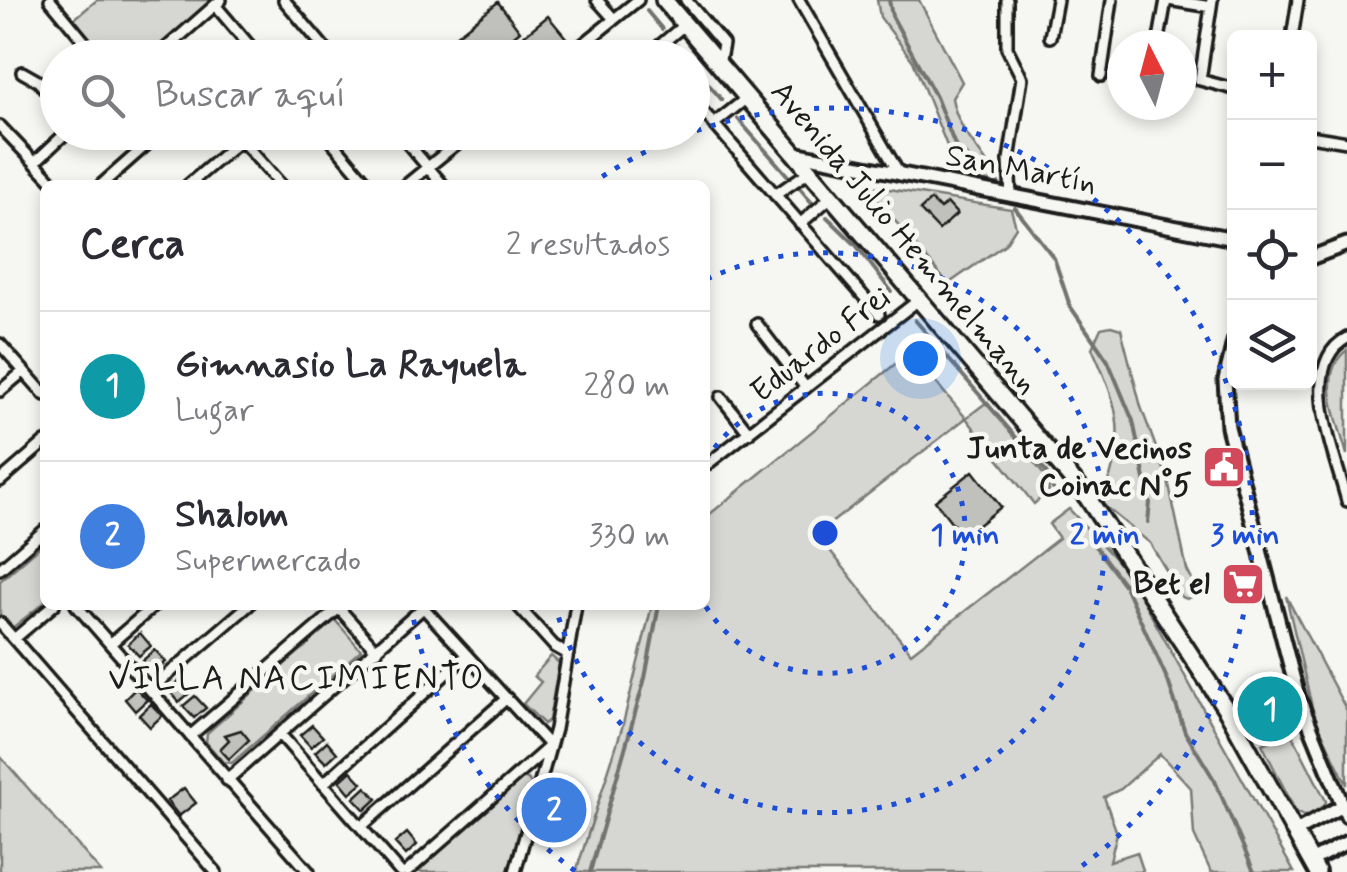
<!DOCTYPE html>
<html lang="es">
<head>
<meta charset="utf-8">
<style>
	body { margin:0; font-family:Mynerve,sans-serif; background:#f7f7f7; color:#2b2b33 }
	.controls { position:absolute; right:30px; top:30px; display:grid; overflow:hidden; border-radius:15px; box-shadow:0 5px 15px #0003 }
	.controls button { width:90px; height:90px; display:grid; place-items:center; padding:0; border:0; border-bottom:2px solid #e1e1e2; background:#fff; color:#2b2b33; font:50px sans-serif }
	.compass { position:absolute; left:1107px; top:30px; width:90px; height:90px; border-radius:50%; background:#fff; box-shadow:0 5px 15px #0003; rotate:354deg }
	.you { position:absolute; left:920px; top:358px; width:35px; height:35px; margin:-25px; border:8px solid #fff; border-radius:50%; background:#1a73e8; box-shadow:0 0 0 15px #1a73e833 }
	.badge { display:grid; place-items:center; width:65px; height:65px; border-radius:50%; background:#d1495b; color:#fff; font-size:32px; font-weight:700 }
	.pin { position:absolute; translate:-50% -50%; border:5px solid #fff; box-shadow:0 2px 10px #0006 }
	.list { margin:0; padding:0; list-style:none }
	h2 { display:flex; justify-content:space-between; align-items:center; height:130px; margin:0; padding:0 40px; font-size:42px }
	h2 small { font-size:32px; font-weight:400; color:#7c7c81 }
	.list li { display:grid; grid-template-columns:65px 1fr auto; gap:30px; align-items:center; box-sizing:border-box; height:150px; padding:0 40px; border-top:2px solid #e1e1e2 }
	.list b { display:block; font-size:38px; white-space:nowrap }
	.list p { margin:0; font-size:32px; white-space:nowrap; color:#7c7c81 }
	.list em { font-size:32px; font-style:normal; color:#7c7c81 }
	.icon { flex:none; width:55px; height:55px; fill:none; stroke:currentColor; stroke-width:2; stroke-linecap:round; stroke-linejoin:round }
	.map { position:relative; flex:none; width:1347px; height:872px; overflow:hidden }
	.search { position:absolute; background:#fff; box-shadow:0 5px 15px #0003; left:40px; top:40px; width:670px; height:110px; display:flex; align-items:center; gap:25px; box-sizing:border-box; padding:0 35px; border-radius:55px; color:#7c7c81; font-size:38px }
	.panel { position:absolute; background:#fff; box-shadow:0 5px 15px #0003; left:40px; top:180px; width:670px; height:430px; border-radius:15px }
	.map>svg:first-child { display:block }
</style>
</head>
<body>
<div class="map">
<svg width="1347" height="872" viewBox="0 0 1347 872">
	<rect width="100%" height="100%" fill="#f6f6f2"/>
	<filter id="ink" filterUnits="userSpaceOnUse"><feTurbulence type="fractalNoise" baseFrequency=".01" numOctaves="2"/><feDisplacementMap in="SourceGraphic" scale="20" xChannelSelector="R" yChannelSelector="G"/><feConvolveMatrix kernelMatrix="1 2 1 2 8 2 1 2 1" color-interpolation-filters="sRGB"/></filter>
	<g filter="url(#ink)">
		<!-- green -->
		<path fill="#d6d6d2" stroke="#797977" stroke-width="2.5" d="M 97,0 L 212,0 L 146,57 L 107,58 L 73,20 Z
			M 877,0 L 919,0 L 962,82 L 952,98 C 958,133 983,151 999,183 L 959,176 L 913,61 L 880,17 Z
			M 865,185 L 1011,209 L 1016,227 L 1005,244 L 948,284 Z
			M 1111,326 L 1121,329 L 1141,407 L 1168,480 L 1187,570 L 1199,594 L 1187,599 L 1182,597 L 1150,543 L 1102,504 C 1125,432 1123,417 1092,348 L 1101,328 Z
			M 1347,350 L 1347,455 C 1339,423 1315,374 1347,350 Z
			M 910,352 L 966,418 L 987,402 L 1047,479 L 1049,491 L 1034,504 L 966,418 L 817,534 L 911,653 L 1059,538 L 1049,524 L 1069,509 L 1127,572 L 1294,872 L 1211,872 L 1194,835 L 1191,788 L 1160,754 L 1121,789 L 1104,797 L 1117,833 L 1110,861 L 1137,852 L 1143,870 L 1140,872 L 576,872 L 622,728 L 652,605 L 705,605 L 705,518 Z
			M 45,542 L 45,602 L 11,629 L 0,616 L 0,581 Z
			M 1286,596 L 1347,711 L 1347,785 L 1314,716 Z
			M 335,620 L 361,650 L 232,763 L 223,762 L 206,742 L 207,733 Z
			M 551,656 L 559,663 L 549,720 L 544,724 L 523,704 L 541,682 L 534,676 Z
			M 1291,732 L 1326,801 L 1323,809 L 1306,817 L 1296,812 L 1262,744 Z
			M 0,756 L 101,872 L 0,872 Z
			M 521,779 L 528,779 L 532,785 L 508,872 L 417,872 Z"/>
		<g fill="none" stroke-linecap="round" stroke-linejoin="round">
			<!-- stream -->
			<path stroke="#727271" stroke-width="4" d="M 889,0 L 892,16 L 936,97 L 956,148 L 989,174
				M 647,11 L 662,29
				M 676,45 L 687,58
				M 692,65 L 722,100
				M 738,119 L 788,176
				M 798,186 L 812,203
				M 1015,208 L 1054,258 L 1070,306 L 1108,361 L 1133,421 L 1150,503 L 1148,522
				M 827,217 L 856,245 L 891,291
				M 915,320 L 1046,472 L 1053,489
				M 1089,538 L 1125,586
				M 1131,577 L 1125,586 L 1168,681 L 1185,732 L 1215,781 L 1254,872
				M 590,872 L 645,678 L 659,605"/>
		</g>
		<!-- building -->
		<path fill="#c0c0bd" stroke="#1c1c1c" stroke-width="2.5" d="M 498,2 L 520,31 L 487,58 L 448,58 L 440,48 Z
			M 548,16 L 567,39 L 545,58 L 529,58 L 516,42 Z
			M 931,200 L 940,209 L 947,203 L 957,214 L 939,230 L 920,210 Z
			M 973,471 L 1001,507 L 963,537 L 935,501 Z
			M 140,633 L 151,646 L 139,656 L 128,644 Z
			M 155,650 L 166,662 L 154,672 L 143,660 Z
			M 180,680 L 191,692 L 179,702 L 169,690 Z
			M 1274,680 L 1289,732 L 1265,739 L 1251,686 Z
			M 136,688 L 147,700 L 135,711 L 125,699 Z
			M 195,696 L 206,708 L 194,718 L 183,706 Z
			M 151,704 L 162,716 L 150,727 L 139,715 Z
			M 312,725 L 323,737 L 311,747 L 300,735 Z
			M 241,730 L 249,740 L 229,759 L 220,749 L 229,740 L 225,735 Z
			M 327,741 L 337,753 L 326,763 L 315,752 Z
			M 351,771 L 362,783 L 350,793 L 340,781 Z
			M 366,787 L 377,799 L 365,810 L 354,798 Z
			M 184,788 L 196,803 L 179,816 L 167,801 Z
			M 407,833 L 417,845 L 406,855 L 395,843 Z"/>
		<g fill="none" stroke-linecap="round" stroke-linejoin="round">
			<!-- minor casing -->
			<g stroke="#1c1c1c" stroke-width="16">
				<path id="minor" d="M 50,0 L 98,58
					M 284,0 L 333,58
					M 597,0 L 614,19
					M 686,0 L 723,44 L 719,65
					M 799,0 L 900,175
					M 1007,0 L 1007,48 L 1022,78 L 1009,160 L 1011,196
					M 1168,0 L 1211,7
					M 1212,0 L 1200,80 L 1234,89
					M 215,5 L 260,58
					M 1050,37 L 1057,0
					M 1292,38 L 1298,0
					M 1158,45 L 1166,0
					M 155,58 L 221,0
					M 566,58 L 638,0
					M 657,58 L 652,52 L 684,25
					M 22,72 L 38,81 L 58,104
					M 1101,76 L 1112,0
					M 748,97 L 714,124 L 879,314
					M 692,99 L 714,124
					M 0,126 L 56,185
					M 234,132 L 281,185
					M 324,132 L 369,185
					M 398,132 L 443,185
					M 1310,136 L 1347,142
					M 35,162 L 67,132
					M 101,185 L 161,132
					M 188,185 L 241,140
					M 406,185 L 471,132
					M 775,195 L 810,171
					M 800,224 L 832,196
					M 757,324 L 806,388
					M 1347,338 C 1296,365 1336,457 1347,501
					M 0,344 L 45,395
					M 0,391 L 24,371
					M 721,397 L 749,433
					M 705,466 L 920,299
					M 0,481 L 45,442
					M 0,569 L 45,530
					M 76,605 L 309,872
					M 336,605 L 377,651
					M 517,605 L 554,646 L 568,654
					M 0,623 L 216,872
					M 14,639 L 54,605
					M 110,644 L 155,605
					M 150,690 L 249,605
					M 280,734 L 400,872
					M 190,736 L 339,608
					M 227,780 L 424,607
					M 323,784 L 467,655
					M 361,827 L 507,698
					M 407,872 L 550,746 L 421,605
					M 515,872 L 555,729 L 576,605"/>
			</g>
			<!-- tertiary casing -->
			<g stroke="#1c1c1c" stroke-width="19">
				<path id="tertiary" d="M 799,154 L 1234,239
					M 1310,258 L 1347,244
					M 1234,342 L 1225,380 L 1228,427 L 1298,696 L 1347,816
					M 1294,832 L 1342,806
					M 1311,861 L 1347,842"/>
			</g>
			<!-- trunk casing -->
			<g stroke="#1c1c1c" stroke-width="22">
				<path id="trunk" d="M 664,0 L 1087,497 L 1228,712 L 1317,872"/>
			</g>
			<!-- minor -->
			<use href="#minor" stroke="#f6f6f2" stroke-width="9"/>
			<!-- tertiary -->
			<use href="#tertiary" stroke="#f6f6f2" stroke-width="11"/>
			<!-- trunk -->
			<use href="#trunk" stroke="#f6f6f2" stroke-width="15"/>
		</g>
	</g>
	<!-- distance rings -->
	<g fill="none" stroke="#1d4ed8" stroke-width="5" stroke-dasharray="5 10">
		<path d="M706 460A140 140 0 1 1 705 605"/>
		<path d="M707 279A280 280 0 1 1 555 605"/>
		<path d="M575 871A420 420 0 0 1 411 606M590 185A420 420 0 0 1 1075 871"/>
	</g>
	<!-- icons -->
	<defs>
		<g id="civic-square" transform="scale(2.25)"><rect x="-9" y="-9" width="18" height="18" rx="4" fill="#d1495b" stroke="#f6f6f2"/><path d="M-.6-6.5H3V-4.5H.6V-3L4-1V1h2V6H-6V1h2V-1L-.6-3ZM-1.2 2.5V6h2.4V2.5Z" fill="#fff"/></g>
		<g id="supermarket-square" transform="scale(2.25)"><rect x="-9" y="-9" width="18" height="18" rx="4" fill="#d1495b" stroke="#f6f6f2"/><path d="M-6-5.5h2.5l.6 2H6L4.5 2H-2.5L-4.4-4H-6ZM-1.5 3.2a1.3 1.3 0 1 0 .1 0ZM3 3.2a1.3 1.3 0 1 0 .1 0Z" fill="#fff"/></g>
	</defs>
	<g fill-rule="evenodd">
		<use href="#civic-square" x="1224" y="467"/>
		<use href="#supermarket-square" x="1243" y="584"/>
	</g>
	<g text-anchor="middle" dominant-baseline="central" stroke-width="9" stroke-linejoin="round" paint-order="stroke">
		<!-- street labels -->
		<g font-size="32" fill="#1c1c1c" stroke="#f6f6f2">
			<text transform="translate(1021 170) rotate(11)">San Martín</text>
			<text transform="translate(904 238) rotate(50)">Avenida Julio Hemmelmann</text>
			<text transform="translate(821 345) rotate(-38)">Eduardo Frei</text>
		</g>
		<!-- poi labels -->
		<g font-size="32" font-weight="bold" fill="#1c1c1c" stroke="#f6f6f2" text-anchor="end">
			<text x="1192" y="449">Junta de Vecinos<tspan x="1192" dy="37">Coinac N°5</tspan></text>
			<text x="1210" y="584">Bet el</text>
		</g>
		<!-- neighbourhood labels -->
		<g font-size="35" letter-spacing="2.5" fill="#1c1c1c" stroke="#f6f6f2">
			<text x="297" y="679">VILLA NACIMIENTO</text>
		</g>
	</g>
	<circle cx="825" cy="533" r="15" fill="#1d4ed8" stroke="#f6f6f2" stroke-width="5"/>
	<g font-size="30" text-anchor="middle" font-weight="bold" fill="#1d4ed8" stroke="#f6f6f2" stroke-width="9" stroke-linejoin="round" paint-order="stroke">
		<text x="965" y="544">1 min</text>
		<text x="1105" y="544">2 min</text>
		<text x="1245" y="544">3 min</text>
	</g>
</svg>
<div class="controls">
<button>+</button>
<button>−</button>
<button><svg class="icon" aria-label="locate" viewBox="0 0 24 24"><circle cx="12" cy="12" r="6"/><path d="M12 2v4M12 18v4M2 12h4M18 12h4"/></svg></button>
<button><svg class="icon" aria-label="layers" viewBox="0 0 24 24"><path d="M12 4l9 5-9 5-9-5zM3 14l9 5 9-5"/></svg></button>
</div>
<svg class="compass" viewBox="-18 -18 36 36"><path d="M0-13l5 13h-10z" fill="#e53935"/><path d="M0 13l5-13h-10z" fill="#7c7c81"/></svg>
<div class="you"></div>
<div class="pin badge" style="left:1270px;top:709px;background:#0f9aa8">1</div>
<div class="pin badge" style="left:554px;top:810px;background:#3f7fe0">2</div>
<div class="search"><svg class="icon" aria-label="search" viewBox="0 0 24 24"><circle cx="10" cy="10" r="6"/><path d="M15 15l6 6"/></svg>Buscar aquí</div>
<section class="panel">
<h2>Cerca<small>2 resultados</small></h2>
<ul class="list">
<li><span class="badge" style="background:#0f9aa8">1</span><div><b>Gimnasio La Rayuela</b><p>Lugar</p></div><em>280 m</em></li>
<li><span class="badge" style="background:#3f7fe0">2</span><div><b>Shalom</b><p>Supermercado</p></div><em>330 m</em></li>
</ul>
</section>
</div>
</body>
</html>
